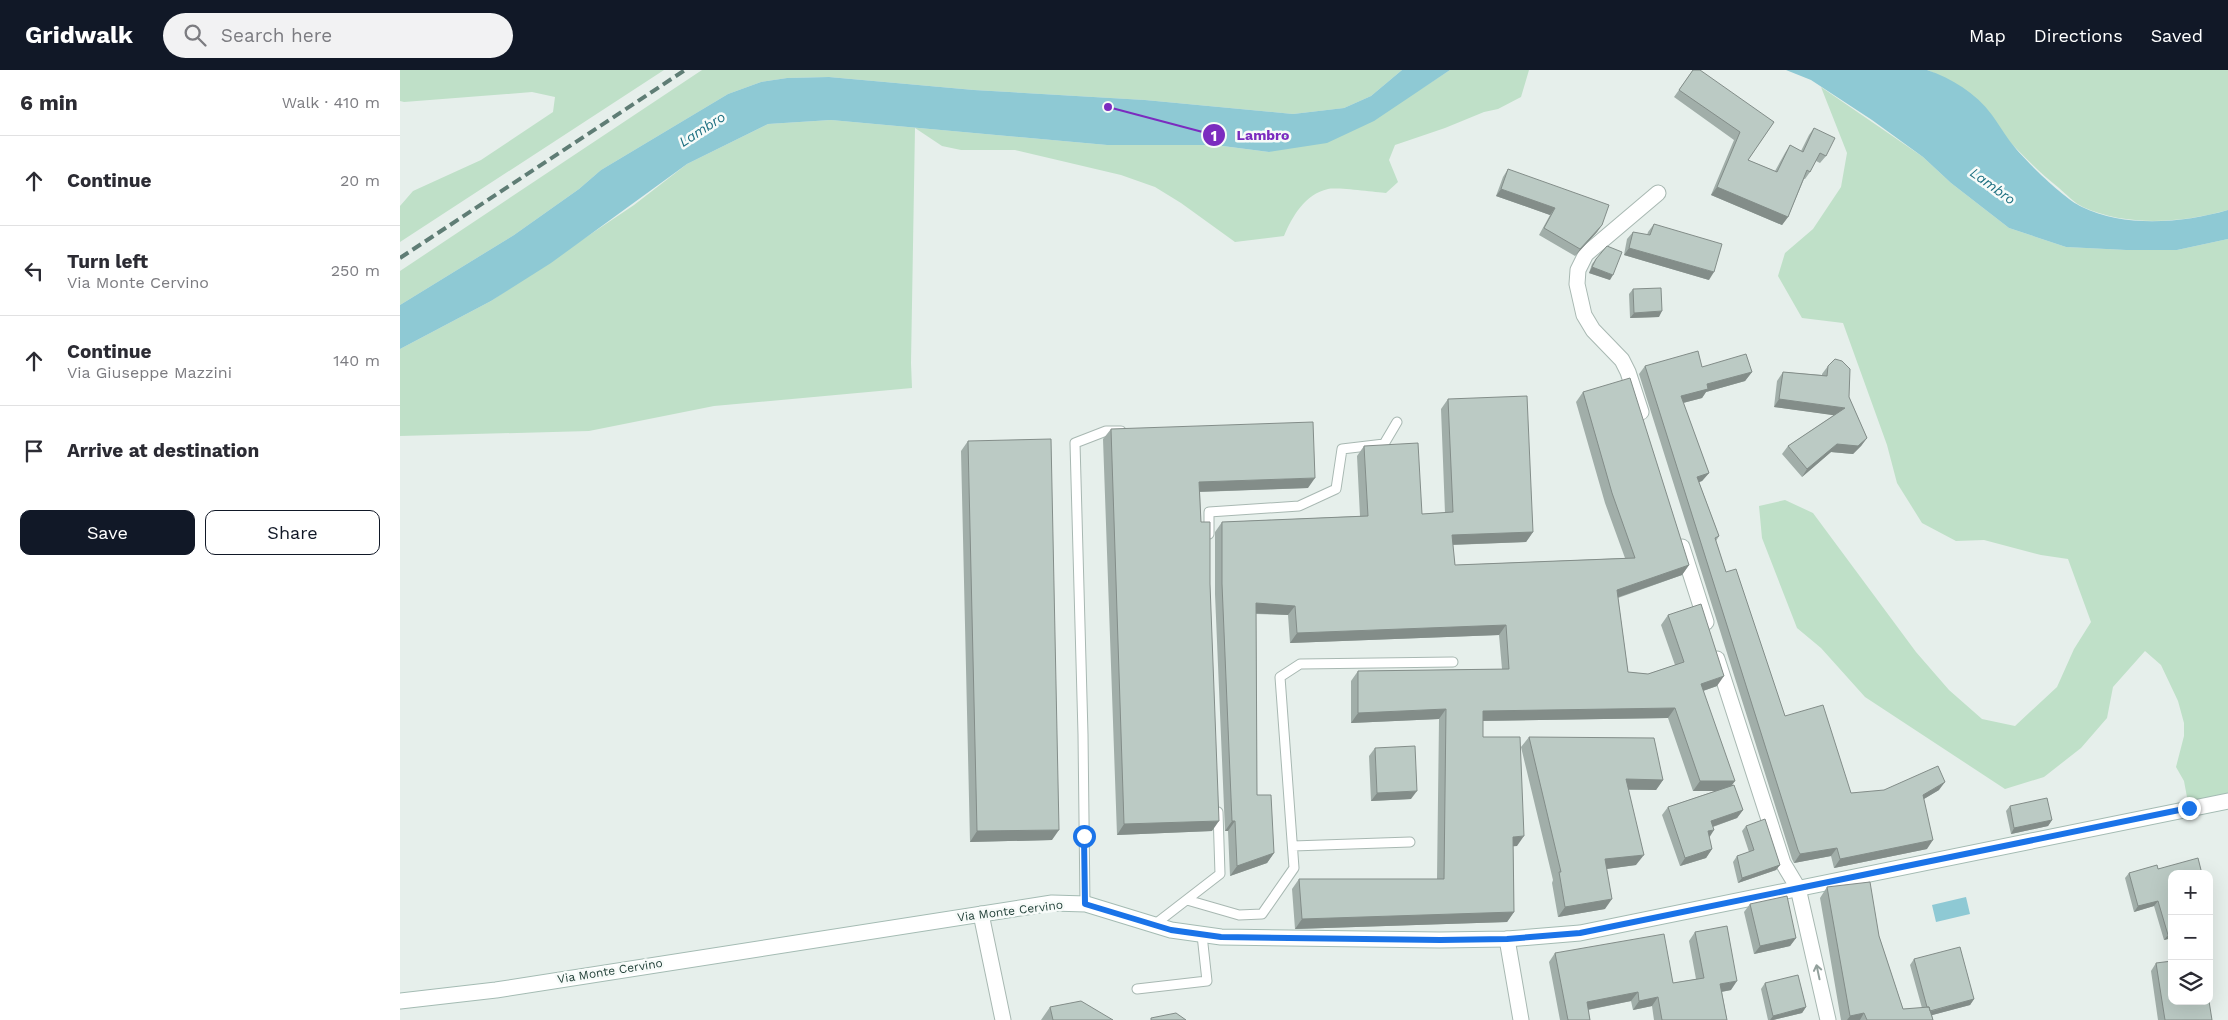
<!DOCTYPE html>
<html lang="en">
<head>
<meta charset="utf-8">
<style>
	body { margin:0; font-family:"Work Sans",sans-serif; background:#f2f2f3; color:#2b2b33 }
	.controls { position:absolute; right:15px; bottom:15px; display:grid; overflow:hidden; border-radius:10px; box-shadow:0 5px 20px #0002 }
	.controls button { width:45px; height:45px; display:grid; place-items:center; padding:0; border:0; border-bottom:1px solid #e1e1e2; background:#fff; color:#2b2b33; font:25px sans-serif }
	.stop { position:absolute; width:15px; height:15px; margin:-11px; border:4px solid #1a73e8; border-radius:50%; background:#fff }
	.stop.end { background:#1a73e8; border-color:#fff; box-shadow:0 1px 5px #0008 }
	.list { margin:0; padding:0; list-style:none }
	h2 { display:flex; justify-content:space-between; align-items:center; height:65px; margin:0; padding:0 20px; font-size:21px }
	h2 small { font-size:16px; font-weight:400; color:#7c7c81 }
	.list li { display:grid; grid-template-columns:32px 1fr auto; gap:15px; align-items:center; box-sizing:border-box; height:90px; padding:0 20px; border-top:1px solid #e1e1e2 }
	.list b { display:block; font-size:19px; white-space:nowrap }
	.list p { margin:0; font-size:16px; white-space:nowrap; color:#7c7c81 }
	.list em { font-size:16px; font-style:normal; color:#7c7c81 }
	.actions { display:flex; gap:10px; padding:15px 20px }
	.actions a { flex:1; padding:11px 0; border:1px solid #111827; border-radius:10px; text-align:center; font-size:18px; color:#111827 }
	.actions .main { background:#111827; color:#fff }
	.icon { flex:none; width:28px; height:28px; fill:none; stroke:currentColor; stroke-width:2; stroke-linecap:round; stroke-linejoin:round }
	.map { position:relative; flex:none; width:1828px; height:950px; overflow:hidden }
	header { display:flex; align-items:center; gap:30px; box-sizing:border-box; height:70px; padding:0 25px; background:#111827; color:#fff }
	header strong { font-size:24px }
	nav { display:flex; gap:28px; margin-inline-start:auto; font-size:18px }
	.search { width:350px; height:45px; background:#f2f2f3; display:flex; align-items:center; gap:12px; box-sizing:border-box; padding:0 18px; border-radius:28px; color:#7c7c81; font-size:19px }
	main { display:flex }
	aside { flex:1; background:#fff }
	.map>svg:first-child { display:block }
</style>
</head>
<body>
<header>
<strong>Gridwalk</strong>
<div class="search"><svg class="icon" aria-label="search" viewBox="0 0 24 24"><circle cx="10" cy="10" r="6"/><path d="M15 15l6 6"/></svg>Search here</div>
<nav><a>Map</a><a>Directions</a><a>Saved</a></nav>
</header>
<main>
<aside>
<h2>6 min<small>Walk · 410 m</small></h2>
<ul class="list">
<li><svg class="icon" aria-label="ahead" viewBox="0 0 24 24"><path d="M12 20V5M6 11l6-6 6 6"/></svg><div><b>Continue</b></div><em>20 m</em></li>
<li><svg class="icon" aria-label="left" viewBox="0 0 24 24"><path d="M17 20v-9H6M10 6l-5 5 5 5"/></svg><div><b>Turn left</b><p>Via Monte Cervino</p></div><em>250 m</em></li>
<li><svg class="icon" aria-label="ahead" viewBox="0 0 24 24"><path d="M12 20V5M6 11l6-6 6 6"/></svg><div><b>Continue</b><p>Via Giuseppe Mazzini</p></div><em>140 m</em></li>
<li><svg class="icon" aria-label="arrive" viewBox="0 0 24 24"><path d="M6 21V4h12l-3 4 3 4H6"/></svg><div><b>Arrive at destination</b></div></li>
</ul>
<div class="actions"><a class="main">Save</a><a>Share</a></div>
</aside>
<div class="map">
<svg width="1828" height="950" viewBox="0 0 1828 950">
	<rect width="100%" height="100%" fill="#e6efeb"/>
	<!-- green -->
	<path fill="#bfe0c8" d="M 0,0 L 264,0 L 0,172 L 0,136 L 13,121 L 81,90 L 153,42 L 155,27 L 132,22 L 4,32 L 0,31 Z
		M 302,0 L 1002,0 L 971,26 L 944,38 L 893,44 L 745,30 L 574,20 L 429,7 L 387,8 L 361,12 L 328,24 L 201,100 L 179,119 L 114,165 L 0,235 L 0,201 Z
		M 1050,0 L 1129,0 L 1121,27 L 1098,39 L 1084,42 L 1045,58 L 995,75 L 989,90 L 998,112 L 986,123 C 974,122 936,117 928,119 C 905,124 892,147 884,166 L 835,172 L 781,133 L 755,117 L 721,105 L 615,80 L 561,80 L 542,76 L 515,58 L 511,293 L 512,318 L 314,336 L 189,361 L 0,366 L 0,279 L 91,231 L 234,135 L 287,94 L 368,54 L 431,50 L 707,75 L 815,75 L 869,82 L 1021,19 Z
		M 1527,0 L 1828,0 L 1828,140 C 1782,153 1727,157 1683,137 C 1674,133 1666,124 1659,118 C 1631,96 1608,69 1582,44 C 1565,27 1550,8 1527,0 Z
		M 1421,17 L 1523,87 L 1551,113 L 1609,158 L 1666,177 L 1726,180 L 1777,180 L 1828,169 L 1828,731 L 1789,738 L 1784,711 L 1776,697 L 1784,666 L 1784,653 L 1778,631 L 1761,595 L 1745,581 L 1713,617 L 1707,648 L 1681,678 L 1644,707 L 1605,719 L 1465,627 L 1421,578 L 1397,558 L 1362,468 L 1359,436 L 1385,430 L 1413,443 L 1516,582 L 1549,620 L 1582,649 L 1615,656 L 1657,617 L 1674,579 L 1691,552 L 1668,489 L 1641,485 L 1584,470 L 1556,471 L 1522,453 L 1497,413 L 1487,375 L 1443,253 L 1402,248 L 1378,206 L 1385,183 L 1413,159 L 1441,117 L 1447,83 Z"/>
	<!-- water -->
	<path fill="#8ec9d4" d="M 1002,0 L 1050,0 L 974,51 L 927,73 L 869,82 L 815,75 L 707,75 L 431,50 L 368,54 L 287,94 L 151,193 L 91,231 L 0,279 L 0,235 L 114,165 L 179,119 L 201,100 L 328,24 L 361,12 L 387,8 L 429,7 L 574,20 L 745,30 L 893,44 L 944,38 L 971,26 Z
		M 1386,0 L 1527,0 C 1551,8 1576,23 1592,45 C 1598,53 1603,62 1609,70 C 1622,88 1663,128 1682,137 C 1725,158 1783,153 1828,140 L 1828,169 L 1777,180 L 1726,180 L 1666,177 L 1609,158 L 1551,113 L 1523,87 L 1472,50 L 1411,10 Z
		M 1566,827 L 1570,844 L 1536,852 L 1532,835 Z"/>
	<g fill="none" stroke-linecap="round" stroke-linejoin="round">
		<!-- lane casing -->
		<g stroke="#a8b8b2" stroke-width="11">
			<path id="lane" d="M 809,464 L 809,442 L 899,436 L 936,419 L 942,379 L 984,374 L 997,352
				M 893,776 L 1010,772
				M 787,830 L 839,845 L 862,844 L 894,798 L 880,607 L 900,594 L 1053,592
				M 685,834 L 683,664 L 675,373 L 706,361 L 721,361
				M 754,855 L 820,804 L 818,742
				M 737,919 L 807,911 L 802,865"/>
		</g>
		<!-- street casing -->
		<g stroke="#a8b8b2" stroke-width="17">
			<path id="street" d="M 1241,342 L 1228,302 L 1222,290 L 1193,260 L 1184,245 L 1177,214 L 1178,200 L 1186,184 L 1258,123
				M 1282,477 L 1306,552
				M 1317,589 L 1383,793 L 1398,818 L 1428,950
				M 581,844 L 603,950
				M 1107,869 L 1121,950"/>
		</g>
		<!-- secondary casing -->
		<g stroke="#a4bbb3" stroke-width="17">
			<path id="secondary" d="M 0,931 L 96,920 L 652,833 L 686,834 L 771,860 L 821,867 L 1040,870 L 1107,869 L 1180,863 L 1828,731"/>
		</g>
		<!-- lane -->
		<use href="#lane" stroke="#fff" stroke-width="9"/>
		<!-- street -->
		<use href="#street" stroke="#fff" stroke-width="15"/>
		<!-- secondary -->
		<use href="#secondary" stroke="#fff" stroke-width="15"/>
		<!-- rail -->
		<path stroke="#5f7d75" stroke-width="4" stroke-dasharray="10 5" stroke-linecap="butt" d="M 0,188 L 285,0"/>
	</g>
	<!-- wall -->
	<path fill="#a1aea9" d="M 1293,0 L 1374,52 L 1348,90 L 1375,101 L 1385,83 L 1390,75 L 1401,81 L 1409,65 L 1414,58 L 1426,86 L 1420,93 L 1416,91 L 1410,102 L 1405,109 L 1404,109 L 1388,147 L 1382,155 L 1311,125 L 1334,70 L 1274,27 Z
		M 1108,99 L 1202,155 L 1197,162 L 1175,186 L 1139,165 L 1150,145 L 1096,126 L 1103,107 Z
		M 1254,154 L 1309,210 L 1224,185 L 1227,169 L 1233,162 L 1247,165 L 1248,162 Z
		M 1196,189 L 1210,210 L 1189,203 L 1192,194 Z
		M 1233,219 L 1259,247 L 1230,248 L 1229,224 Z
		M 1245,296 L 1302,297 L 1352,302 L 1345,311 L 1306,322 L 1302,328 L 1283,333 L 1309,403 L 1302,411 L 1299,412 L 1319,466 L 1316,471 L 1326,502 L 1385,646 L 1451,723 L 1539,720 L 1524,729 L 1527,779 L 1434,798 L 1431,786 L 1394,793 L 1392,789 L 1239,304 Z
		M 1428,296 L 1449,327 L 1467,368 L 1461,376 L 1453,384 L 1431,382 L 1402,407 L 1382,384 L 1388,376 L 1434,345 L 1374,337 L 1377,311 L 1383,302 L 1422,305 L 1422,304 Z
		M 1183,322 L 1289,495 L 1282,505 L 1218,528 L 1228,602 L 1248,604 L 1275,595 L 1261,555 L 1268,545 L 1317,616 L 1303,621 L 1332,715 L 1343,740 L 1337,748 L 1313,757 L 1309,767 L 1312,779 L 1306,788 L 1280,796 L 1262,745 L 1268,737 L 1315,721 L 1293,721 L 1268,648 L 1083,651 L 1083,667 L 1117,776 L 1113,776 L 1114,842 L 1107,852 L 895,859 L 892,819 L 899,809 L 1037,809 L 1039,649 L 951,653 L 951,611 L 958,601 L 1102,599 L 1099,565 L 890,573 L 888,545 L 856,544 L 857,725 L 874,783 L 867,793 L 830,806 L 828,761 L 825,761 L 815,524 L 815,462 L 822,452 L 960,446 L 957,386 L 964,376 L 1022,444 L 1045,443 L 1041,339 L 1048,329 L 1133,462 L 1126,472 L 1052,475 L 1055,495 L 1225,488 L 1205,433 L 1176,332 Z
		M 711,359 L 908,418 L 800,422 L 801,452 L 810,514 L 812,761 L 717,765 L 703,369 Z
		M 568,371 L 652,770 L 570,772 L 561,381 Z
		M 1129,667 L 1263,710 L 1256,720 L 1228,720 L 1236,795 L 1207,799 L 1205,839 L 1158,847 L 1152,813 L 1153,810 L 1121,677 Z
		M 975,678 L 1011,729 L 971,731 L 969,686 Z
		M 1610,736 L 1652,750 L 1648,756 L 1611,764 L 1606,741 Z
		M 1346,756 L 1380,795 L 1376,800 L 1338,813 L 1333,792 L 1337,786 L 1349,782 L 1342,761 Z
		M 1729,803 L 1772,804 L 1772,868 L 1764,870 L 1754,836 L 1734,842 L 1725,808 Z
		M 1427,817 L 1479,866 L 1503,939 L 1522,938 L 1510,895 L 1514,889 L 1574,929 L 1570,935 L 1532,945 L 1533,950 L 1441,950 L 1420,828 Z
		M 1350,834 L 1396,868 L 1390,876 L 1354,884 L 1344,842 Z
		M 1295,862 L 1331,920 L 1322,922 L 1327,950 L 1254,950 L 1252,936 L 1233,940 L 1231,931 L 1188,940 L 1190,950 L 1160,950 L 1149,892 L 1155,883 L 1273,913 L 1296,909 L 1289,871 Z
		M 1756,893 L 1812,950 L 1758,950 L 1751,901 Z
		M 1365,913 L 1406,937 L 1402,943 L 1373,950 L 1368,950 L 1361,919 Z
		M 650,937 L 713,950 L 641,950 Z"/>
	<!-- shaded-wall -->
	<path fill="#838d89" d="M 1317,117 L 1388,147 L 1382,155 L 1311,125 Z
		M 1101,119 L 1155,138 L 1150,145 L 1096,126 Z
		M 1202,155 L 1197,162 L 1175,186 L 1180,179 Z
		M 1229,178 L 1314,202 L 1309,210 L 1224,185 Z
		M 1192,197 L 1213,205 L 1210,210 L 1189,203 Z
		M 1262,241 L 1259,247 L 1230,248 L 1234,243 Z
		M 1352,302 L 1345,311 L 1306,322 L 1302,328 L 1275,335 L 1281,326 L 1307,314 Z
		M 1379,329 L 1445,338 L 1439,346 L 1374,337 Z
		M 1467,368 L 1461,376 L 1453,384 L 1431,382 L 1402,407 L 1407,399 L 1437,374 Z
		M 1309,403 L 1302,411 L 1291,415 L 1297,407 Z
		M 915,408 L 908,418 L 792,422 L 799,412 Z
		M 1133,462 L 1126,472 L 1045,475 L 1052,465 Z
		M 1289,495 L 1282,505 L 1210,530 L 1217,520 Z
		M 856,533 L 895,536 L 888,545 L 849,543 Z
		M 1106,555 L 1099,565 L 890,573 L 897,563 Z
		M 1324,606 L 1317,616 L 1294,624 L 1301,614 Z
		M 1275,638 L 1268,648 L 1076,651 L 1083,641 Z
		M 1046,639 L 1039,649 L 951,653 L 958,643 Z
		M 1226,709 L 1263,710 L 1256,720 L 1219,719 Z
		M 1300,711 L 1335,711 L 1328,721 L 1293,721 Z
		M 1545,712 L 1539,720 L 1517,733 L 1523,725 Z
		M 1017,721 L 1011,729 L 971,731 L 977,723 Z
		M 1343,740 L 1337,748 L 1306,759 L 1311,751 Z
		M 1652,750 L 1648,756 L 1611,764 L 1614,758 Z
		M 819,751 L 812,761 L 717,765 L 724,754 Z
		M 832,751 L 835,751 L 828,761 L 825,761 Z
		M 659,760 L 652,770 L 570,772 L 577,761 Z
		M 1314,760 L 1309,768 L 1308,761 Z
		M 1124,766 L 1117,776 L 1106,777 L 1113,767 Z
		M 1533,770 L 1527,779 L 1434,798 L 1440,789 Z
		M 1437,778 L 1431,786 L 1394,793 L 1400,784 Z
		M 1312,779 L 1306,788 L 1280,796 L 1285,788 Z
		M 874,783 L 867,793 L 830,806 L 837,796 Z
		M 1244,785 L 1236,795 L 1198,800 L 1205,789 Z
		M 1380,795 L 1376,800 L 1338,813 L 1342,808 Z
		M 1212,829 L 1205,839 L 1158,847 L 1165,837 Z
		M 1758,831 L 1754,836 L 1734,842 L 1738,836 Z
		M 1114,842 L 1107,852 L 895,859 L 902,849 Z
		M 1772,864 L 1772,868 L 1764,870 L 1768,865 Z
		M 1396,868 L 1390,876 L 1354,884 L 1360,876 Z
		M 1337,911 L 1331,920 L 1314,923 L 1320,914 Z
		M 1238,922 L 1231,931 L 1181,941 L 1187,932 Z
		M 1258,927 L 1252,936 L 1233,940 L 1239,931 Z
		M 1574,929 L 1570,935 L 1525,947 L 1529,942 Z
		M 1406,937 L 1402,943 L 1373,950 L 1370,950 L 1373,946 Z
		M 1464,943 L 1460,950 L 1447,950 L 1450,946 Z"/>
	<!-- building -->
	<path fill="#bbcac4" stroke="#838d89" d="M 1293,0 L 1300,0 L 1374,52 L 1348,90 L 1377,102 L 1390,75 L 1403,82 L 1414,58 L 1435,68 L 1426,86 L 1420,83 L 1410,102 L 1407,100 L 1388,147 L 1317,117 L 1340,62 L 1279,20 Z
		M 1108,99 L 1209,135 L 1202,155 L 1180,179 L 1144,158 L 1155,138 L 1101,119 Z
		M 1254,154 L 1322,174 L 1314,202 L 1229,178 L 1233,162 L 1250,165 Z
		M 1207,176 L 1222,182 L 1213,205 L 1192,197 L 1196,189 Z
		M 1261,218 L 1262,241 L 1234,243 L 1233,219 Z
		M 1298,281 L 1302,297 L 1346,284 L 1352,302 L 1307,314 L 1308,319 L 1281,326 L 1309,403 L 1297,407 L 1319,466 L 1315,468 L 1326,502 L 1336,499 L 1385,646 L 1423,635 L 1451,723 L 1484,720 L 1538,696 L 1545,712 L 1523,725 L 1533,770 L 1440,789 L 1437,778 L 1400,784 L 1398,780 L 1245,296 Z
		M 1435,289 L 1442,291 L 1450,299 L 1449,327 L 1467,368 L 1458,376 L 1437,374 L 1407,399 L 1388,376 L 1445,338 L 1379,329 L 1383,302 L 1427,306 L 1428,296 Z
		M 1230,308 L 1289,495 L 1217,520 L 1228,602 L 1248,604 L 1284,592 L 1268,545 L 1301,534 L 1324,606 L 1301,614 L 1335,711 L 1300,711 L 1275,638 L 1083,641 L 1083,667 L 1120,667 L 1124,766 L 1113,767 L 1114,842 L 902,849 L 899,809 L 1044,809 L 1046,639 L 958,643 L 958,601 L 1109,599 L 1106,555 L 897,563 L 895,536 L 856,533 L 857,725 L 871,725 L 874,783 L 837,796 L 835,751 L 832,751 L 822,514 L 822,452 L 968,446 L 964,376 L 1018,373 L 1022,444 L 1053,442 L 1048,329 L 1127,326 L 1133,462 L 1052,465 L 1055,495 L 1235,488 L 1212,423 L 1183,322 Z
		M 913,352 L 915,408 L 799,412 L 801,452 L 810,452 L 810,514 L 819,751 L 724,754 L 711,359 Z
		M 651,369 L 659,760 L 577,761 L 568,371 Z
		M 1129,667 L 1254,668 L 1263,710 L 1226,709 L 1244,785 L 1205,789 L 1212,829 L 1165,837 L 1159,802 L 1161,802 Z
		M 1015,676 L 1017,721 L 977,723 L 975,678 Z
		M 1334,715 L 1343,740 L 1311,751 L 1314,760 L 1308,761 L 1312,779 L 1285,788 L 1268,737 Z
		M 1647,728 L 1652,750 L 1614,758 L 1610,736 Z
		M 1365,749 L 1380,795 L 1342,808 L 1337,786 L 1354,780 L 1346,756 Z
		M 1798,788 L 1802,804 L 1772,804 L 1772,864 L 1768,865 L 1758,831 L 1738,836 L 1729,803 L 1757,795 L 1758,799 Z
		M 1470,812 L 1479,866 L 1503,939 L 1529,937 L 1533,950 L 1467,950 L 1464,943 L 1450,946 L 1427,817 Z
		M 1387,826 L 1396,868 L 1360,876 L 1350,834 Z
		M 1327,856 L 1337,911 L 1320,914 L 1327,950 L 1262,950 L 1258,927 L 1239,931 L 1238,922 L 1187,932 L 1190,950 L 1168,950 L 1155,883 L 1264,864 L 1273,913 L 1304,908 L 1295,862 Z
		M 1560,877 L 1574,929 L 1530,941 L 1529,937 L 1527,937 L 1514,889 Z
		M 1772,891 L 1772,931 L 1809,931 L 1812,950 L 1765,950 L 1756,893 Z
		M 1398,905 L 1406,937 L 1373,946 L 1365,913 Z
		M 681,931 L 713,950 L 653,950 L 650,937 Z
		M 776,943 L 786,950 L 751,950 L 751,948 Z"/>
	<!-- one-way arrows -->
	<defs><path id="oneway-shaft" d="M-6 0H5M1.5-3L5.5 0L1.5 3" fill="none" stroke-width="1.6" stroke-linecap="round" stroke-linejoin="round" transform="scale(1.25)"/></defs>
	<use stroke="#92a09c" href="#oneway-shaft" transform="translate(1418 902) rotate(-102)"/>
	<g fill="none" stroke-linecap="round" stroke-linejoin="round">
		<!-- route -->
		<path stroke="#1a73e8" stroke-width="6" d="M 684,766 L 685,834 L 771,860 L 821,867 L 1040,870 L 1107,869 L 1180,863 L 1789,738"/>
	</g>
	<g text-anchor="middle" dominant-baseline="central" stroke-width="5" stroke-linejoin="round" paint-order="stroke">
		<!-- street labels -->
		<g font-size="12" fill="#24423a" stroke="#f7fbf9">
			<text transform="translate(610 841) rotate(-7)">Via Monte Cervino</text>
			<text transform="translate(210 901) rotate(-9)">Via Monte Cervino</text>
		</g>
		<!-- water labels -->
		<g font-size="14" font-style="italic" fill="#1c6f80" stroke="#f7fbf9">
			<text transform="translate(302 59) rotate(-33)">Lambro</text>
			<text transform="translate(1593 116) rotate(36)">Lambro</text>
		</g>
	</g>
	<!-- callouts -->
	<path fill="none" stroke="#7b2cbf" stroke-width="2" d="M708 37L814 65"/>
	<g fill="#7b2cbf" stroke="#f7fbf9" stroke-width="2">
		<circle cx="708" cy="37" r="5"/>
		<circle cx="814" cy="65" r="12"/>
	</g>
	<g font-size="15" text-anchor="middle" font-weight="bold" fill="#fff">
		<text x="814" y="71">1</text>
	</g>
	<g font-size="14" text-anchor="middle" font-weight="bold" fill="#7b2cbf" stroke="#f7fbf9" stroke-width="5" stroke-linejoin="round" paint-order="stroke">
		<text x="863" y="70">Lambro</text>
	</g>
</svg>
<div class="controls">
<button>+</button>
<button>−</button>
<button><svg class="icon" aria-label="layers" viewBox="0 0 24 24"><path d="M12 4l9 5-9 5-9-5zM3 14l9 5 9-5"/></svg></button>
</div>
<div class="stop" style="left:684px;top:766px"></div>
<div class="stop end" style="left:1789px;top:738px"></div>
</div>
</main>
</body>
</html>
